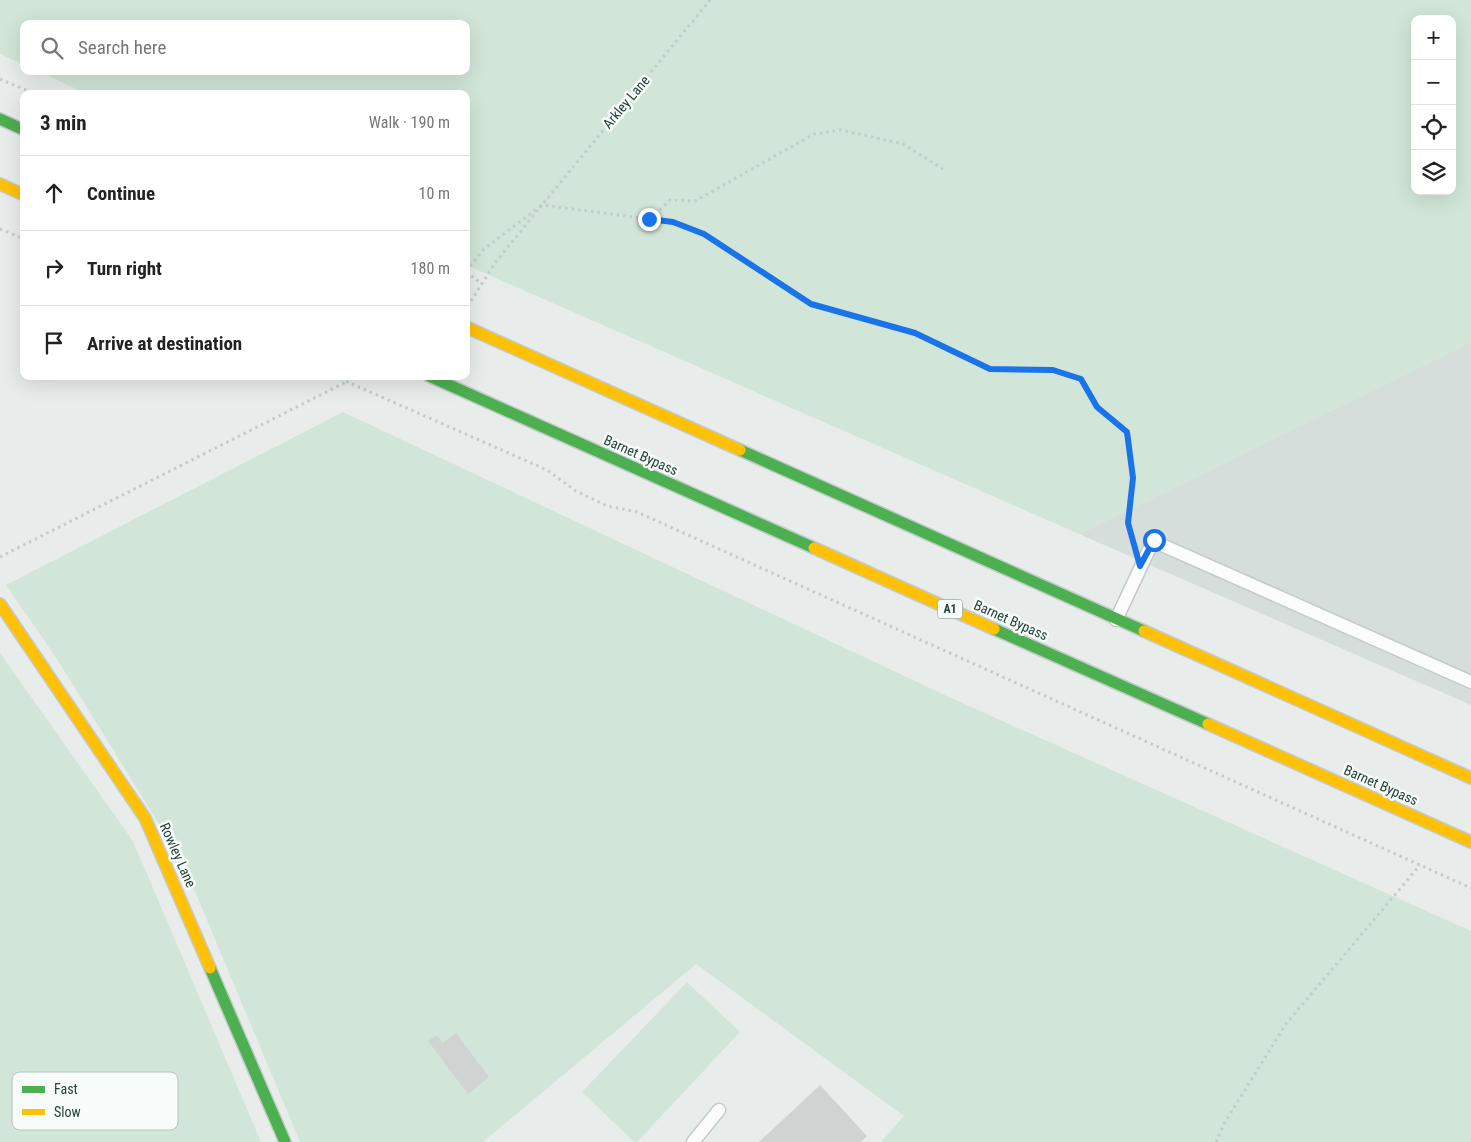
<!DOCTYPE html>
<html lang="en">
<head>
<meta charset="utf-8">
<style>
	body { margin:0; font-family:"Roboto Condensed",sans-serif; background:#f2f2f2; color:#222 }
	.controls { position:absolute; right:15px; top:15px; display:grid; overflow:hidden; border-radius:10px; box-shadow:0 5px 20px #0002 }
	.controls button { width:45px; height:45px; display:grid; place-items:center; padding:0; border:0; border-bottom:1px solid #e0e0e0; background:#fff; color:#222; font:25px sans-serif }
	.stop { position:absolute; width:15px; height:15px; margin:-11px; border:4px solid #1a73e8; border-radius:50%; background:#fff }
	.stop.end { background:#1a73e8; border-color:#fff; box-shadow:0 1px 5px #0008 }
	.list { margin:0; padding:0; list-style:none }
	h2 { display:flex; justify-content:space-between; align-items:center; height:65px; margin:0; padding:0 20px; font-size:21px }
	h2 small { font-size:16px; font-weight:400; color:#767676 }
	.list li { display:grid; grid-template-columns:32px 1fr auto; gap:15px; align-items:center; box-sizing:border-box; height:75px; padding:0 20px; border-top:1px solid #e0e0e0 }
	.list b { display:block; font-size:19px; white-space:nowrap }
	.list em { font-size:16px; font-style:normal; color:#767676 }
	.icon { flex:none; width:28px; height:28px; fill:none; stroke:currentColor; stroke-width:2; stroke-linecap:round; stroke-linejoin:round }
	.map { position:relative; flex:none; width:1471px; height:1142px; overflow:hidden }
	.search { position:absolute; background:#fff; box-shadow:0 5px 20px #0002; left:20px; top:20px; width:450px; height:55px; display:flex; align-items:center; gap:12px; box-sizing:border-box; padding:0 18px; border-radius:10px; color:#767676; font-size:19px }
	.panel { position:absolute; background:#fff; box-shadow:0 5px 20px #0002; left:20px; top:90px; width:450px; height:290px; border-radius:10px }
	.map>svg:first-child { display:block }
</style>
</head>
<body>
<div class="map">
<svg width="1471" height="1142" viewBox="0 0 1471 1142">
	<rect width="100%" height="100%" fill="#e8edeb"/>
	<!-- built -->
	<path fill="#d6dedb" d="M 1471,342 L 1471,705 L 1079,534 Z"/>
	<!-- green -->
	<path fill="#d1e6d8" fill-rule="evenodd" d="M 0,0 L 1471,0 L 1471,342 L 1079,534 L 466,265 L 466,94 L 87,94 L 38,71 L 466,71 L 466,24 L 24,24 L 24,65 L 0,54 ZM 1415,19 L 1452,19 L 1452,191 L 1415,191 Z
		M 343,412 L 949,697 L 1471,931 L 1471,1142 L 881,1142 L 904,1116 L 696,964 L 483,1142 L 300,1142 L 183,863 L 57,659 L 6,585 Z
		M 0,653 L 133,841 L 261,1142 L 0,1142 Z
		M 687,982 L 740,1032 L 637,1142 L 634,1142 L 582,1092 Z"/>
	<!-- building -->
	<path fill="#cfd4d2" d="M 456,1033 L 489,1077 L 468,1094 L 428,1041 L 437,1035 L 443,1043 Z
		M 820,1085 L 867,1136 L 861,1142 L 759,1142 Z"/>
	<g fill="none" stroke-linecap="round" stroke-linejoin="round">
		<!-- lane casing -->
		<g stroke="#c5cac8" stroke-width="15">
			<path id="lane" d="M 1116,620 L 1153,541 L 1471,682
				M 693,1142 L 719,1110"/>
		</g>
		<!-- fast casing -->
		<g stroke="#c3cbc8" stroke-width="14">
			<path id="fast" d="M 0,119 L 24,130
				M 429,376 L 814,548
				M 740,450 L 1144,631
				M 994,629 L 1208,724
				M 210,968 L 285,1142"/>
		</g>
		<!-- slow casing -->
		<g stroke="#c3cbc8" stroke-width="14">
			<path id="slow" d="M 0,184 L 24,195
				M 466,327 L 740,450
				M 814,548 L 994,629
				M 0,604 L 145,818 L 210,968
				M 1144,631 L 1471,778
				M 1208,724 L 1471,842"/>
		</g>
		<!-- path -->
		<path stroke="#c3ccca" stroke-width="3" stroke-dasharray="2.5 4" stroke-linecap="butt" d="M 0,79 L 35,94
			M 650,219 L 670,200 L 695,201 L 814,134 L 841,130 L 903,144 L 943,169
			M 0,229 L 24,239
			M 466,271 L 484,249 L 542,205 L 710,0
			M 466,272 L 482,284
			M 471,301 L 495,263 L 542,205 L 673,222 L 704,234 L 811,304 L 915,333 L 990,369 L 1053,370 L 1081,379 L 1097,407 L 1127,432 L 1133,478 L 1128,523 L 1132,539
			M 334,376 L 547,470 L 576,491 L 607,506 L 637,512 L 1471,888
			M 0,557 L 346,382
			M 1216,1142 L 1225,1122 L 1286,1024 L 1420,865"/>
		<!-- lane -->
		<use href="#lane" stroke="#fcfcfc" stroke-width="12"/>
		<!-- fast -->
		<use href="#fast" stroke="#4caf50" stroke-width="11"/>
		<!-- slow -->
		<use href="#slow" stroke="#ffc107" stroke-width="11"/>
	</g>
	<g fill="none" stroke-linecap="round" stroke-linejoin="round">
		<!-- route -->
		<path stroke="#1a73e8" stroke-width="6" d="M 649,219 L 673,222 L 704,234 L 811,304 L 915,333 L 990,369 L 1053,370 L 1081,379 L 1097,407 L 1127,432 L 1133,478 L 1128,523 L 1140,566 L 1154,540"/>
	</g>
	<g text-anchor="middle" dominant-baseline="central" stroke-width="5" stroke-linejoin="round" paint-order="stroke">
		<!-- shield labels -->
		<rect fill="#f7fbf9" stroke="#637a73" stroke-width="1" x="937.5" y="599.5" width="25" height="19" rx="4"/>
		<g font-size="12" font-weight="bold" fill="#24423a">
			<text x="950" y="609">A1</text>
		</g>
		<!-- street labels -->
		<g font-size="14" fill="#24423a" stroke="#f7fbf9">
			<text transform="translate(626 102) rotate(-50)">Arkley Lane</text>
			<text transform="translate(641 455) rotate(24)">Barnet Bypass</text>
			<text transform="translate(1011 620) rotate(24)">Barnet Bypass</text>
			<text transform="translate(1381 785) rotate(24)">Barnet Bypass</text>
			<text transform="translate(178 855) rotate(66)">Rowley Lane</text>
		</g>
	</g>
	<!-- legend -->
	<rect x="12" y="1072" width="166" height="58" rx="8" fill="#f7fbf9" stroke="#b8c4c0" stroke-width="1"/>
	<rect x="22" y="1086" width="23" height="7" fill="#4caf50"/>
	<rect x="22" y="1109" width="23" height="6" fill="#ffc107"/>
	<g font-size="14" fill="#24423a">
		<text x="54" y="1094">Fast</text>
		<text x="54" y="1117">Slow</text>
	</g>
</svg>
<div class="controls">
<button>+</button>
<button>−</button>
<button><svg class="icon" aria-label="locate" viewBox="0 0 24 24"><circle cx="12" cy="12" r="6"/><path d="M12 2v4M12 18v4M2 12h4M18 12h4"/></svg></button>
<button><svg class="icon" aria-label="layers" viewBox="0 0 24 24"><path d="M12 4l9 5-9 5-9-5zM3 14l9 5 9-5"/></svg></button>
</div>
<div class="stop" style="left:1154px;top:540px"></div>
<div class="stop end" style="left:649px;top:219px"></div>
<div class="search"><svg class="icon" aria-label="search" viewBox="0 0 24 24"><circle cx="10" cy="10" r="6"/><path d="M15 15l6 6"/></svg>Search here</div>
<section class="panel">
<h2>3 min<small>Walk · 190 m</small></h2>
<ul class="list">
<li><svg class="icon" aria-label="ahead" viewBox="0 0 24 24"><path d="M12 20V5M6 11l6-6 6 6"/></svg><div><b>Continue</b></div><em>10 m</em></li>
<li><svg class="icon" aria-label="right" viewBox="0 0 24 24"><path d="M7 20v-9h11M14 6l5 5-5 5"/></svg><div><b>Turn right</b></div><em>180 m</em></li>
<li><svg class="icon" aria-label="arrive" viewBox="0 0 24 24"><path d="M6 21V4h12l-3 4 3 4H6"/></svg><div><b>Arrive at destination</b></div></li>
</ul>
</section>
</div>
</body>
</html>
